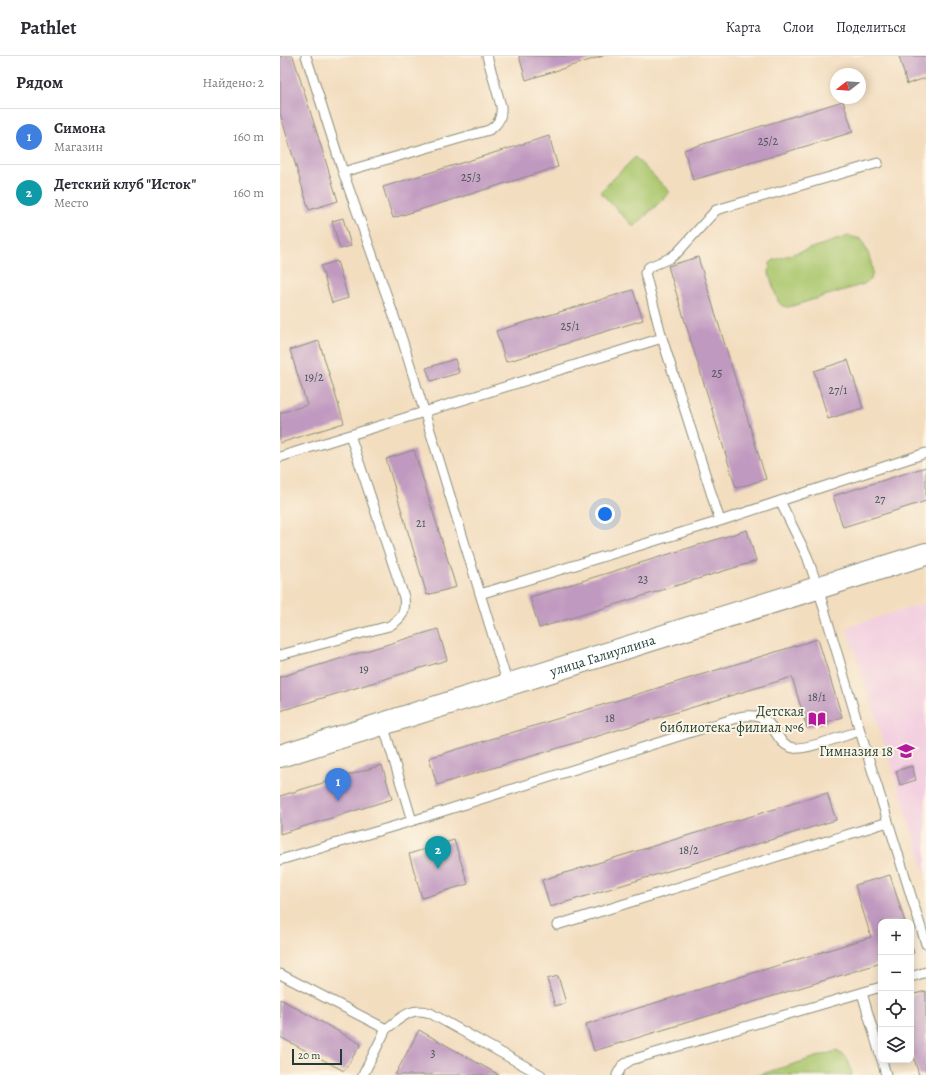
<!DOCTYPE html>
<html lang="ru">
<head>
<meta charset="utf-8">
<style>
	body { margin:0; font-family:Alegreya,serif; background:#f2f2f3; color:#2b2b33 }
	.controls { position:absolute; right:12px; bottom:12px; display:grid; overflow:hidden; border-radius:8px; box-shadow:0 2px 10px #0003 }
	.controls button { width:36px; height:36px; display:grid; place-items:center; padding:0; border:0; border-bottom:1px solid #e1e1e2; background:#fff; color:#2b2b33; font:20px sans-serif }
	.compass { position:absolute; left:550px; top:12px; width:36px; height:36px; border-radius:50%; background:#fff; box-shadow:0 2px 10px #0003; rotate:253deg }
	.scale { position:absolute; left:12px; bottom:10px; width:50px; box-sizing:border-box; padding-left:4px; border:2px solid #1f3d34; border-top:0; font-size:11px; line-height:14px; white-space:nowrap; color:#1f3d34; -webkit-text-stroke:3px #fcf5e5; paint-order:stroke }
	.you { position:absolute; left:325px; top:458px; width:14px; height:14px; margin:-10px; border:3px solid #fff; border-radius:50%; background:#1a73e8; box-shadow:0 0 0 6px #1a73e833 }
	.badge { display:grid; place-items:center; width:26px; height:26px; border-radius:50%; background:#1a73e8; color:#fff; font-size:13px; font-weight:700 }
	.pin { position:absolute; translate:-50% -33px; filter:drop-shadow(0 1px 2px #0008) }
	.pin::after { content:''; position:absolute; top:21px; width:14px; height:12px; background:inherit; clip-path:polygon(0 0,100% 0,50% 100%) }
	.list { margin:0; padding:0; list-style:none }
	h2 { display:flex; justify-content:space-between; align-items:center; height:52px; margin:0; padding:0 16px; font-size:17px }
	h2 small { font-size:13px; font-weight:400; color:#7c7c81 }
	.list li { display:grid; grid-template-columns:26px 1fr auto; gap:12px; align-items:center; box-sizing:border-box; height:56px; padding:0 16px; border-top:1px solid #e1e1e2 }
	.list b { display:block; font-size:15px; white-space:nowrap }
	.list p { margin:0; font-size:13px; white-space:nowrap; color:#7c7c81 }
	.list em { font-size:13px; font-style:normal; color:#7c7c81 }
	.icon { flex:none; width:22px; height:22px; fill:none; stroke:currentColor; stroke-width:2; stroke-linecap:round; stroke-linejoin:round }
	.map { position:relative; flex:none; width:646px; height:1019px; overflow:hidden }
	header { display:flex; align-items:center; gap:24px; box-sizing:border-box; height:56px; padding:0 20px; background:#fff; border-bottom:1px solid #e1e1e2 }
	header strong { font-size:19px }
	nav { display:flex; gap:22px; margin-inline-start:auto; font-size:14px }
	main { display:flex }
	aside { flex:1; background:#fff }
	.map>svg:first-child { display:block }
</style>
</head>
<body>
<header>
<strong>Pathlet</strong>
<nav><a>Карта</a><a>Слои</a><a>Поделиться</a></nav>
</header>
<main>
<aside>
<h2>Рядом<small>Найдено: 2</small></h2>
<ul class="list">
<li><span class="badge" style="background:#3f7fe0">1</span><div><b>Симона</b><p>Магазин</p></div><em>160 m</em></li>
<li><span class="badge" style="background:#0f9aa8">2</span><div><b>Детский клуб &quot;Исток&quot;</b><p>Место</p></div><em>160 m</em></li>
</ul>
</aside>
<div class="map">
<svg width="646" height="1019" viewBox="0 0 646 1019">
	<rect width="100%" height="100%" fill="#fcf5e5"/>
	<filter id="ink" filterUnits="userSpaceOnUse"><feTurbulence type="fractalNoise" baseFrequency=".025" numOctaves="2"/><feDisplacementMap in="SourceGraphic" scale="8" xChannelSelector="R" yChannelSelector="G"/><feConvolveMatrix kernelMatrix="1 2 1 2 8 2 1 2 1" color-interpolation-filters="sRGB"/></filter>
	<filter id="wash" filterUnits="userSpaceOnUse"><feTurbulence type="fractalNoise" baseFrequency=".012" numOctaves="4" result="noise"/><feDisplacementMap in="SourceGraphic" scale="16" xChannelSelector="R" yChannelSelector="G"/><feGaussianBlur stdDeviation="0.9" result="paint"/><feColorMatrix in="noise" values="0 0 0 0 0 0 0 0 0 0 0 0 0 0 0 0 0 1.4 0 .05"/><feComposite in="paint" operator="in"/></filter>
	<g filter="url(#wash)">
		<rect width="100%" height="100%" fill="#f3ddbf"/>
		<!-- built -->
		<path fill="#f3cfe0" d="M 646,547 L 646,819 L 567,571 Z"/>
		<!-- green -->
		<path fill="#abc76e" stroke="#658251" d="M 355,101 L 390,136 L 354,171 L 320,136 Z
			M 569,180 L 581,183 C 586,191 597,215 590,224 C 589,224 585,227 584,228 L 509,251 C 504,251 501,250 498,245 L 489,218 L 490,207 L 494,204 Z
			M 556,995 C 569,1000 569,1007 572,1019 L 478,1019 Z"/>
		<g id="blocks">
			<!-- building -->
			<path fill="#c099c0" d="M 0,0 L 13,0 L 58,145 L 29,154 L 0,57 Z
				M 239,0 L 323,0 L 246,24 Z
				M 619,0 L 646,0 L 646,22 L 627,28 Z
				M 563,45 L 573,76 L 413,124 L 404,94 Z
				M 269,80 L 278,111 L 113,162 L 103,131 Z
				M 63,162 L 71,190 L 60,193 L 52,165 Z
				M 418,201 L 486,423 L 456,432 L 388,210 Z
				M 57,205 L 68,242 L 52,247 L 41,210 Z
				M 353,234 L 363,264 L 226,306 L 216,275 Z
				M 39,285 L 64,367 L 0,387 L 0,357 L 27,349 L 10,294 Z
				M 175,303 L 179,317 L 151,325 L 146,312 Z
				M 568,304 L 583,352 L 548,363 L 534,315 Z
				M 134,394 L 176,531 L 147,539 L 106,403 Z
				M 646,411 L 646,445 L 563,471 L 553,440 Z
				M 467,474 L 476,505 L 259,572 L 250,541 Z
				M 158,573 L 167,604 L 0,655 L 0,621 Z
				M 538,583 L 562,661 L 527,672 L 512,621 L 157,729 L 149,702 Z
				M 102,709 L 112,743 L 0,778 L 0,740 Z
				M 632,710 L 636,724 L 620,729 L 616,715 Z
				M 547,737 L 556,764 L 270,851 L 262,824 Z
				M 174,784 L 188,828 L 142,842 L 129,798 Z
				M 610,819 L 625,866 L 601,866 L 601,907 L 314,995 L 306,968 L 591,881 L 575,829 Z
				M 631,887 L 634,897 L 631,898 Z
				M 278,920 L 286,947 L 275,950 L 267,923 Z
				M 646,935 L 646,1019 L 639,1019 L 631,993 L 631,939 Z
				M 0,943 L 81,988 L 64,1015 L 0,981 Z
				M 139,974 L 219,1019 L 115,1019 Z"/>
		</g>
	</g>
	<g filter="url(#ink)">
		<use href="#blocks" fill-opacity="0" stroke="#898d7a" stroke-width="1"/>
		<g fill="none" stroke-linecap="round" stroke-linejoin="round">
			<!-- service casing -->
			<g stroke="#898d7a" stroke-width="11">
				<path id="service" d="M 26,0 L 63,116 L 122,283 L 228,629
					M 63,116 L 209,74 C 219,68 222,61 221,50 L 207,0
					M 0,401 L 70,379
					M 500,445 L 646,397
					M 440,465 L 382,282 L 365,217 L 369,211 L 390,202 L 398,196 L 436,154 L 598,107
					M 200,538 L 440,465 L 500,445 L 527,500 L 538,532 L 580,675 L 646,888
					M 0,599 L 109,570 C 122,563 126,556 124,541 L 70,379 L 382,282
					M 103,668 L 132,765
					M 0,804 L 132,765 L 459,661 C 499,653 490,688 514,692 C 526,694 566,679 580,675
					M 277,869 L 608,766
					M 0,918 L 106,973 L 83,1019
					M 631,921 L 646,916
					M 582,937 L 601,1002
					M 106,973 C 121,962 131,950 150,957 L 261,1019
					M 602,1004 L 606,1019
					M 337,1019 L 342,1010 L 351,1004 L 601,931"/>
			</g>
			<!-- tertiary casing -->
			<g stroke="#898d7a" stroke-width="24">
				<g id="tertiary">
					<path id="s1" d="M 0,700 L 646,498"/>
				</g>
			</g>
			<!-- service -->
			<use href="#service" stroke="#fff" stroke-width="9"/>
			<!-- tertiary -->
			<use href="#tertiary" stroke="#fff" stroke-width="22"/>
		</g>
	</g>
	<!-- icons -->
	<defs>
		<g id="library-bare" transform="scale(1.38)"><path d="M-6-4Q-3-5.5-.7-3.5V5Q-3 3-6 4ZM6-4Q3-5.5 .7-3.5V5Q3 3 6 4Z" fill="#b5179e" stroke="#fcf5e5" stroke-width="2.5" paint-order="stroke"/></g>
		<g id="school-bare" transform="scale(1.38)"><path d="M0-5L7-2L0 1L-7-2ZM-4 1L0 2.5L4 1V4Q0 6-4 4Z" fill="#b5179e" stroke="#fcf5e5" stroke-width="2.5" paint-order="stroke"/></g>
	</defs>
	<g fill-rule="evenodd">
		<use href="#library-bare" x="537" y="663"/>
		<use href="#school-bare" x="626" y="695"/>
	</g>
	<g text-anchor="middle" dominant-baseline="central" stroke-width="4" stroke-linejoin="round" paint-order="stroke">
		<!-- number labels -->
		<g font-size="12" fill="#475457">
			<text x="488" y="85">25/2</text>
			<text x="191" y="121">25/3</text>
			<text x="290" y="270">25/1</text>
			<text x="437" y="317">25</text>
			<text x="34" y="321">19/2</text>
			<text x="558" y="334">27/1</text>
			<text x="600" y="443">27</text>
			<text x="141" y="467">21</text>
			<text x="363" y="523">23</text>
			<text x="84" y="613">19</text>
			<text x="537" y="641">18/1</text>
			<text x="330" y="662">18</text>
			<text x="409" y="794">18/2</text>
			<text x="153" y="997">3</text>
		</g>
		<!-- street labels -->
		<g font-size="14" fill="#1f3d34" stroke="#fcf5e5">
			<text stroke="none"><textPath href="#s1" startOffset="338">улица Галиуллина</textPath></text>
		</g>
		<!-- poi labels -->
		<g font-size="14" fill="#1f3d34" stroke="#fcf5e5" text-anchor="end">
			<text x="524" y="655">Детская<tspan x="524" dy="16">библиотека-филиал №6</tspan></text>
			<text x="613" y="695">Гимназия 18</text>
		</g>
	</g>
</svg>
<div class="controls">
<button>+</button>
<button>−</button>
<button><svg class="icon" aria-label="locate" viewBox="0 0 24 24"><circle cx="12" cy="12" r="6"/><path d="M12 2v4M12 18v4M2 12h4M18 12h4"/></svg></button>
<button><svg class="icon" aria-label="layers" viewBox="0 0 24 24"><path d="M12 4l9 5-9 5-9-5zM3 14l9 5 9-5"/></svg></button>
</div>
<svg class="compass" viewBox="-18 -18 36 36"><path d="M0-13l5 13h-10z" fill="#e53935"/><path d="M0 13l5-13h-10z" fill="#7c7c81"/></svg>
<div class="scale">20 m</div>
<div class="you"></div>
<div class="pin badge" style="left:58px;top:745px;background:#3f7fe0">1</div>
<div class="pin badge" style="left:158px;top:813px;background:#0f9aa8">2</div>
</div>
</main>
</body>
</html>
